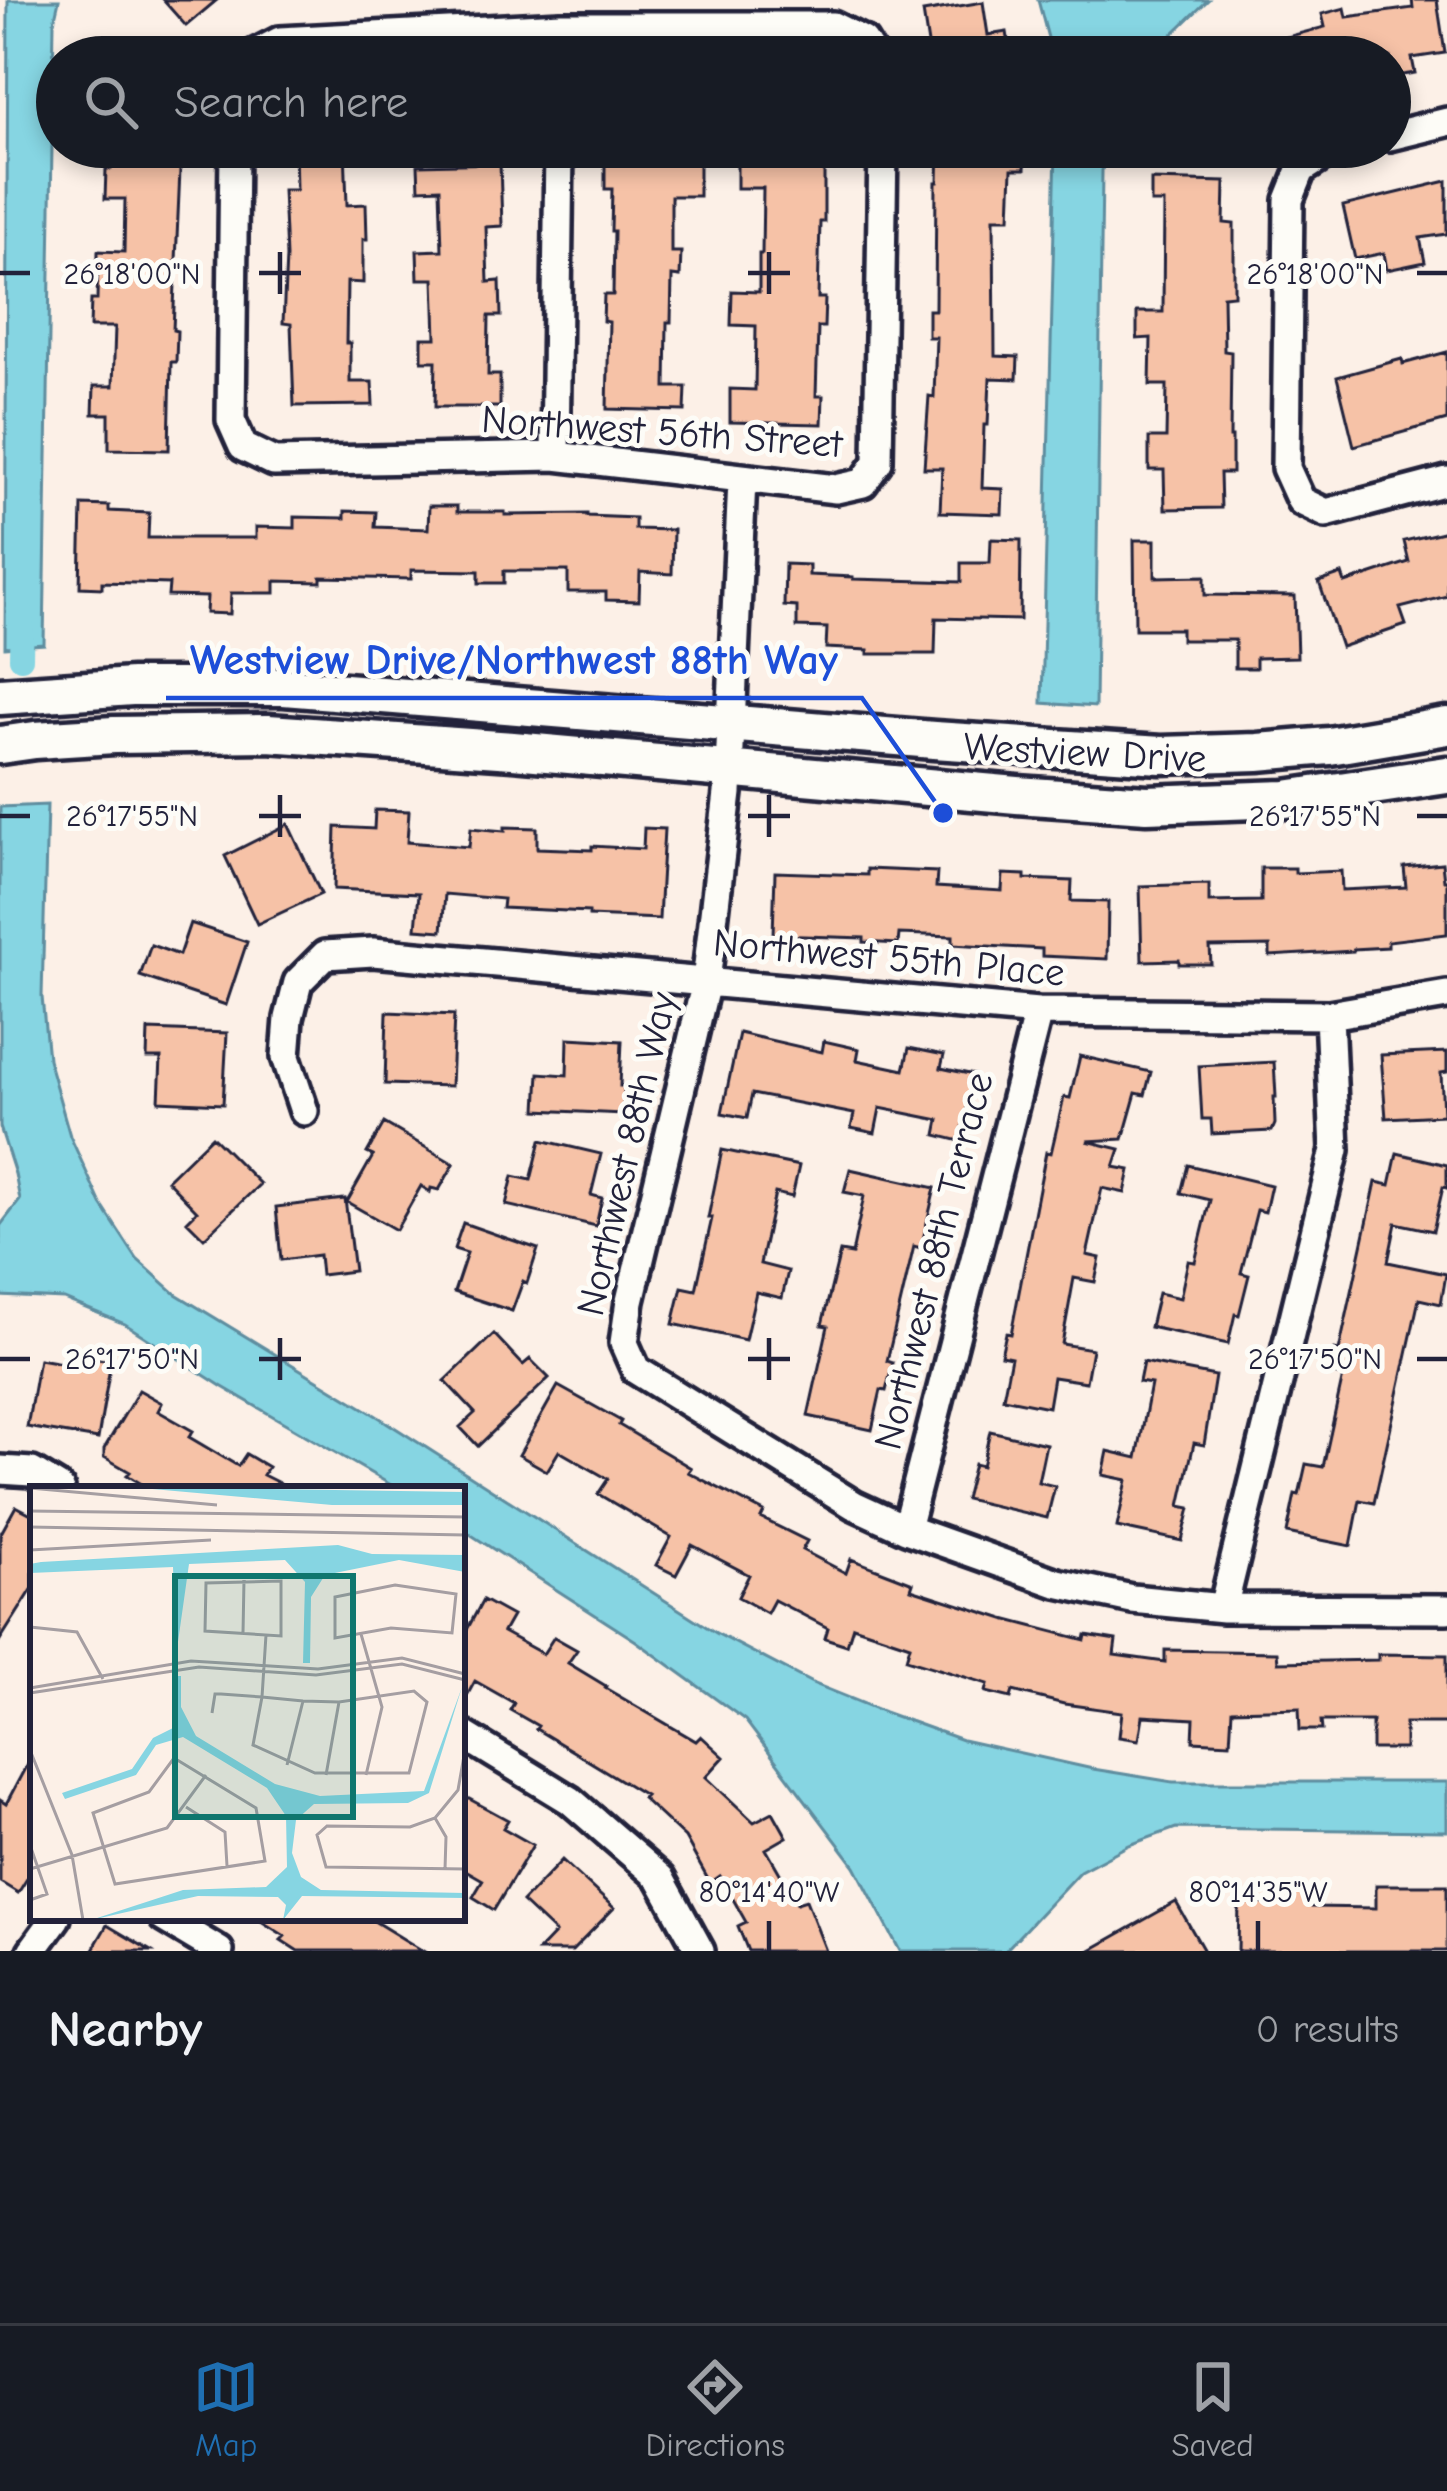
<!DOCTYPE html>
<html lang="en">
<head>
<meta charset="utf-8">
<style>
	body { margin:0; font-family:"Comic Neue",sans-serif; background:#242831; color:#f1f3f6 }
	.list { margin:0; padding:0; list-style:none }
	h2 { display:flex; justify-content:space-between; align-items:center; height:156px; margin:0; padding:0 48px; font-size:51px }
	h2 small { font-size:39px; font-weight:400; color:#9ea1a6 }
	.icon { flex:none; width:66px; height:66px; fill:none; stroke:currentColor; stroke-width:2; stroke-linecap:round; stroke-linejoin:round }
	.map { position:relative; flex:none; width:1447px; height:1951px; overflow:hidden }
	.search { position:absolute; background:#171b24; box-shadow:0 6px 18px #0003; left:36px; right:36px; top:36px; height:132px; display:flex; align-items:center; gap:30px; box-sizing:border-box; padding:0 42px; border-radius:66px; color:#9ea1a6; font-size:45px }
	.sheet { height:372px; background:#171b24 }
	nav { display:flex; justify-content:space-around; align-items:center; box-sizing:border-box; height:168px; border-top:3px solid #363941; background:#171b24; font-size:33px; color:#9ea1a6 }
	nav a { display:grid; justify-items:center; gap:6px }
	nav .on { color:#1f6fb2 }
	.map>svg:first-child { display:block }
</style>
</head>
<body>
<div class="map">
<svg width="1447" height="1951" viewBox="0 0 1447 1951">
	<rect width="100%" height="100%" fill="#fcf0e7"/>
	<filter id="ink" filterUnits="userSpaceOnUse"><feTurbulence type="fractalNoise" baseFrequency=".00833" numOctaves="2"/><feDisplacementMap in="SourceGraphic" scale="24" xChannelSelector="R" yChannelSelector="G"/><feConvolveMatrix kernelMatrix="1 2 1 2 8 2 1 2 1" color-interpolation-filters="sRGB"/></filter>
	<g filter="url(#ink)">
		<!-- water -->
		<path fill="#86d5e2" stroke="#5e8d9f" stroke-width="3" d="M 8,0 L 59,0 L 54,22 L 44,644 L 5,647 Z
			M 1038,0 L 1208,0 L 1149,57 L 1053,57 Z
			M 1056,147 L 1107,147 L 1102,171 L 1095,707 L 1042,703 Z
			M 47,805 L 42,997 L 48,1059 L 70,1136 L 101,1204 L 137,1259 L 176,1294 L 380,1418 L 716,1633 L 812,1683 L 884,1712 L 962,1740 L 1093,1769 L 1173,1782 L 1447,1782 L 1447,1831 L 1176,1828 L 1129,1845 L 1080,1871 L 1005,1951 L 900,1951 L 855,1866 L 745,1720 L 636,1641 L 462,1529 L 462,1489 L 398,1489 L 221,1386 L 125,1324 L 64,1299 L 0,1296 L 0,1226 L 20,1200 L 15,1174 L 0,1127 L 0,807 Z"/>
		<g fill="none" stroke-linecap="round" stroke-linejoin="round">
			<!-- canal -->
			<path stroke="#86d5e2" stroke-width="24" d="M 21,658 L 22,614"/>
		</g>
		<!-- building -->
		<path fill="#f6c2a7" stroke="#22223b" stroke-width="3" d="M 163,0 L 217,0 L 186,26 Z
			M 1412,0 L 1437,0 L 1445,53 L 1412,58 L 1415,73 L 1390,77 L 1390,57 L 1283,57 L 1279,39 L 1325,27 L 1322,14 L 1345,8 L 1347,17 L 1413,8 Z
			M 983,2 L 988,35 L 1007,32 L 1011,57 L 930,57 L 923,12 Z
			M 111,147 L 181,147 L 173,330 L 177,331 L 176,362 L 171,362 L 169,450 L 109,449 L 109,414 L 93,414 L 94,386 L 113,386 L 115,327 L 90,327 L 91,300 L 97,300 L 98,251 L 124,252 L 125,199 L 105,199 L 106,169 L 111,169 Z
			M 295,147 L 345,147 L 347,205 L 366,204 L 367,239 L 363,239 L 363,283 L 347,282 L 346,343 L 350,343 L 350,382 L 372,382 L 373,405 L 294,406 L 291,324 L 283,323 L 286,257 L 283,190 L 296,190 Z
			M 939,147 L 1026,147 L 1025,169 L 1012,169 L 1010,218 L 994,218 L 995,356 L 1018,357 L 1017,379 L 990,378 L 988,425 L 984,425 L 982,488 L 1003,489 L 1002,514 L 940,512 L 942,468 L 924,468 L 929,396 L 934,397 L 936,337 L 928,337 L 928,310 L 935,310 L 936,182 L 938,182 Z
			M 605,162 L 699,162 L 699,196 L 671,196 L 671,252 L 681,252 L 680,277 L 672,276 L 671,322 L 667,322 L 666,387 L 686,387 L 685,411 L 607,409 L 609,322 L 603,321 L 604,295 L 613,295 L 614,231 L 611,231 L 612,189 L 605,189 Z
			M 737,162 L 824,163 L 824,222 L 820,222 L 818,298 L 825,298 L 824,327 L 818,327 L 816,396 L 823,396 L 822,424 L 730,422 L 730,389 L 755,390 L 756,326 L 731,325 L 732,291 L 759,292 L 759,254 L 762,254 L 763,188 L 737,188 Z
			M 500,163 L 502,226 L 486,227 L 488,282 L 500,281 L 501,316 L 489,316 L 488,375 L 500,375 L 500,407 L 435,407 L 436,361 L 422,361 L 422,338 L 436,338 L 434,279 L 418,279 L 417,251 L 442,250 L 440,188 L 419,189 L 418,165 Z
			M 1151,180 L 1225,182 L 1224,223 L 1234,224 L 1234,295 L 1223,296 L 1224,351 L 1231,352 L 1230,437 L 1232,437 L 1232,473 L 1220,473 L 1221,508 L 1165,509 L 1164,470 L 1149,470 L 1149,438 L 1166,438 L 1167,385 L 1150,385 L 1151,338 L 1137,339 L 1137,312 L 1163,312 L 1164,203 L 1151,203 Z
			M 1447,181 L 1447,234 L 1420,238 L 1425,262 L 1387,270 L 1384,253 L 1355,259 L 1343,206 Z
			M 1447,352 L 1447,420 L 1354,446 L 1337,377 L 1402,359 L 1403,364 Z
			M 82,505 L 109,506 L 109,511 L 149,513 L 148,538 L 256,538 L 256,527 L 295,528 L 295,517 L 345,518 L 345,511 L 376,512 L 375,527 L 428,529 L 429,506 L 457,506 L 457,512 L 505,512 L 505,515 L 587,514 L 587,516 L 635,518 L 635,529 L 673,530 L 672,574 L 640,572 L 639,601 L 606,600 L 606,592 L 568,592 L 568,571 L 504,571 L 504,583 L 479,583 L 479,571 L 411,570 L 411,579 L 321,577 L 321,582 L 275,581 L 275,593 L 231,593 L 230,614 L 206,613 L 207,597 L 168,596 L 169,584 L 102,582 L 102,588 L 80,587 Z
			M 1447,531 L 1447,596 L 1400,608 L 1406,625 L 1341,647 L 1319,582 L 1342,574 L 1345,583 L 1409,562 L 1404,541 Z
			M 991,539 L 1021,540 L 1020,620 L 936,618 L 935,654 L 868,654 L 868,650 L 826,648 L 827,628 L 797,627 L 797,607 L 784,606 L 785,564 L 809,565 L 809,575 L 853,577 L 853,579 L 961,582 L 961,563 L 990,563 Z
			M 1134,540 L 1155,540 L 1155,577 L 1205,576 L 1205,595 L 1295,596 L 1297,657 L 1256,658 L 1256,668 L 1235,668 L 1235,640 L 1181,640 L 1181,629 L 1135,629 Z
			M 375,810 L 409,811 L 407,842 L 469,847 L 471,828 L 505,831 L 505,827 L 537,828 L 537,848 L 592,850 L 592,846 L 643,849 L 644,828 L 664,829 L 659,919 L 589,916 L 589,912 L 502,908 L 503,899 L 445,894 L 442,931 L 416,929 L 419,893 L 334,889 L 336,827 L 374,829 Z
			M 288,824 L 321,894 L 257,924 L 225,856 Z
			M 1442,863 L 1444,880 L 1447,880 L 1447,934 L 1388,941 L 1388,947 L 1353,949 L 1353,951 L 1270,956 L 1270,946 L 1210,947 L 1211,964 L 1179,964 L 1179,960 L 1142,961 L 1140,886 L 1209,884 L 1209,902 L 1261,901 L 1261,868 L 1295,868 L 1295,873 L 1341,871 L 1342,890 L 1406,887 L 1404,867 Z
			M 867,869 L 937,872 L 936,887 L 1002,891 L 1003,874 L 1025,875 L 1025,879 L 1072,881 L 1071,901 L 1108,902 L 1107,959 L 1042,956 L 1042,949 L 953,944 L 953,936 L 899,934 L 898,944 L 864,942 L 864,938 L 773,935 L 775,872 L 867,875 Z
			M 190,923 L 247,942 L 226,1005 L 140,976 L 151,945 L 179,955 Z
			M 387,1012 L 454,1015 L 451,1086 L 385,1084 Z
			M 148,1030 L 227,1033 L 223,1104 L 159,1101 L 161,1058 L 147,1058 Z
			M 739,1033 L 822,1052 L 824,1041 L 859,1049 L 857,1060 L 904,1070 L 909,1048 L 944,1055 L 941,1068 L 974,1075 L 960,1141 L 936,1135 L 939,1120 L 880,1108 L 875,1133 L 851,1128 L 854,1114 L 752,1094 L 747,1118 L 722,1113 Z
			M 568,1038 L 622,1041 L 620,1086 L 624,1086 L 623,1114 L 537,1110 L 539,1073 L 567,1075 Z
			M 1447,1052 L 1447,1072 L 1441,1073 L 1443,1115 L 1386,1118 L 1381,1055 Z
			M 1080,1056 L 1151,1072 L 1145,1095 L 1136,1093 L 1123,1139 L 1087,1141 L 1120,1149 L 1114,1167 L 1130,1170 L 1125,1193 L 1102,1188 L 1087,1255 L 1100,1258 L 1095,1282 L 1074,1278 L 1062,1344 L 1092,1349 L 1086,1382 L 1053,1377 L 1048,1407 L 1003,1398 L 1011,1357 L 1001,1355 L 1006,1333 L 1011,1334 L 1046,1152 L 1051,1153 L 1064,1097 L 1070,1098 Z
			M 1274,1062 L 1276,1097 L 1274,1097 L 1275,1124 L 1272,1131 L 1212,1134 L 1211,1119 L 1202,1119 L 1199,1066 Z
			M 384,1123 L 454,1164 L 439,1190 L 431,1188 L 430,1192 L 421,1186 L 396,1230 L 347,1202 L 373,1156 L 367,1153 Z
			M 212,1136 L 260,1184 L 204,1238 L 187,1221 L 197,1211 L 167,1180 Z
			M 541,1140 L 601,1154 L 591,1195 L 602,1198 L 596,1226 L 506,1205 L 513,1176 L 531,1180 Z
			M 722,1150 L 799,1166 L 792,1197 L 775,1193 L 760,1264 L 788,1271 L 782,1298 L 756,1292 L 745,1340 L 673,1324 L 682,1287 L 696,1290 L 712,1218 L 708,1218 Z
			M 1397,1153 L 1447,1165 L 1447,1188 L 1443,1187 L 1433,1231 L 1396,1223 L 1388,1262 L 1446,1274 L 1441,1304 L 1419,1299 L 1374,1503 L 1360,1500 L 1351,1546 L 1287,1533 L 1295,1494 L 1299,1495 L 1306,1464 L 1323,1467 L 1343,1376 L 1329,1373 L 1334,1350 L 1339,1351 L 1376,1182 L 1390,1185 Z
			M 1188,1165 L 1271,1185 L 1265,1212 L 1257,1210 L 1241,1273 L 1249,1275 L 1239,1315 L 1235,1314 L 1228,1344 L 1150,1327 L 1158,1293 L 1180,1298 L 1188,1261 L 1195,1262 L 1210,1200 L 1181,1193 Z
			M 850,1169 L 935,1188 L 921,1248 L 914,1246 L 887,1361 L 893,1363 L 886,1391 L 881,1390 L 872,1430 L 808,1416 L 828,1326 L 822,1325 L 840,1252 L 852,1254 L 864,1196 L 844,1192 Z
			M 345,1199 L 354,1271 L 321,1275 L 319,1255 L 281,1260 L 276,1207 Z
			M 463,1223 L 538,1249 L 527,1283 L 523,1281 L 512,1311 L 454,1292 L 467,1253 L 454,1249 Z
			M 494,1334 L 523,1365 L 530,1359 L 549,1378 L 478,1446 L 460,1427 L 475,1413 L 445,1381 Z
			M 92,1358 L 111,1361 L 98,1439 L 27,1427 L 39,1359 L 90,1368 Z
			M 1143,1362 L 1215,1376 L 1204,1445 L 1194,1443 L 1180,1506 L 1190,1508 L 1182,1541 L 1117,1527 L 1127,1480 L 1103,1475 L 1108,1451 L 1137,1458 L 1151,1384 L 1139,1382 Z
			M 558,1386 L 621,1421 L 619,1425 L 691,1468 L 688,1472 L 764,1512 L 761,1518 L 807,1541 L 802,1550 L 846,1573 L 851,1559 L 913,1583 L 911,1589 L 1004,1619 L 1085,1640 L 1086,1635 L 1116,1640 L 1114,1655 L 1165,1662 L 1165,1650 L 1277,1652 L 1278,1662 L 1378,1660 L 1378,1654 L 1447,1655 L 1447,1723 L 1405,1723 L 1405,1749 L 1372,1749 L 1372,1721 L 1321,1721 L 1322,1730 L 1300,1730 L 1299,1708 L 1232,1710 L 1230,1743 L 1193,1741 L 1194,1719 L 1143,1716 L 1139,1740 L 1119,1737 L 1122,1712 L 1064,1704 L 1013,1691 L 1011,1698 L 986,1692 L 988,1684 L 906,1659 L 910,1645 L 853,1626 L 847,1645 L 825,1638 L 828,1628 L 774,1600 L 767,1613 L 738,1597 L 749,1575 L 692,1545 L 676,1575 L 656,1565 L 671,1537 L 598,1494 L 608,1479 L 559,1451 L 547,1471 L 519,1455 Z
			M 139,1390 L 162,1403 L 158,1411 L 193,1431 L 189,1437 L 238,1466 L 246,1454 L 268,1467 L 263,1475 L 291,1489 L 150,1489 L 127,1475 L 130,1472 L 104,1457 L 104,1449 Z
			M 990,1431 L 1046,1444 L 1038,1482 L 1055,1486 L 1047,1518 L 965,1499 L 974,1464 L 982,1466 Z
			M 16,1506 L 33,1515 L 33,1588 L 0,1640 L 0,1535 Z
			M 483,1600 L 512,1616 L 503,1632 L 543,1654 L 554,1637 L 577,1650 L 568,1663 L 606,1686 L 605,1688 L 696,1741 L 701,1736 L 724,1757 L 706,1777 L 754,1822 L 773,1812 L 787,1837 L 766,1849 L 797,1903 L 806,1900 L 826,1951 L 748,1951 L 738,1926 L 746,1922 L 720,1876 L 710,1883 L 685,1838 L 642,1798 L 645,1795 L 536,1729 L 538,1726 L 510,1710 L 514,1703 L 475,1681 L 462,1705 L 462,1639 Z
			M 33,1753 L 33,1869 L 18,1893 L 0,1882 L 0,1800 L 6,1804 Z
			M 462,1795 L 508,1820 L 503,1828 L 533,1845 L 494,1910 L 473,1897 L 483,1880 L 462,1868 Z
			M 562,1860 L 614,1908 L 572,1951 L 538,1951 L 555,1933 L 522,1902 Z
			M 1376,1885 L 1447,1885 L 1447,1951 L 1238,1951 L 1239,1903 L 1275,1904 L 1276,1887 L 1313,1888 L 1312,1907 L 1376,1908 Z
			M 1176,1902 L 1204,1951 L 1089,1951 Z
			M 256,1918 L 369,1918 L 423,1951 L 298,1951 L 281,1940 L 285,1936 Z
			M 107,1925 L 151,1951 L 92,1951 Z"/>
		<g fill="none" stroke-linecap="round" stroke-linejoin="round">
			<!-- street casing -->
			<g stroke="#22223b" stroke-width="36">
				<path id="street" d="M 249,57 L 280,41 L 561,26 L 833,26 L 863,41 L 873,57
					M 560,57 L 561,26
					M 1390,136 L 1447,122
					M 234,147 L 231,420 L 243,447 L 274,462 L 555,456 L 836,489 L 863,483 L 878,462 L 883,147
					M 1348,147 L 1329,152 L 1301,170 L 1289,200 L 1286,468 L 1301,501 L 1326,513 L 1447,481
					M 555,456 L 559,147
					M 742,480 L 728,793 L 706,982 L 630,1301 L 624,1343 L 636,1370 L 854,1505 L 906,1529 L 1057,1583 L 1132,1599 L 1223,1608 L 1447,1609
					M 304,1111 L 286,1057 L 289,1018 L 298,982 L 325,955 L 373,952 L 1038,1012 L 1329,1015 L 1447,995
					M 0,1470 L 32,1472 L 60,1489
					M 906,1529 L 1038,1012
					M 1223,1608 L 1335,1150 L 1329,1015
					M 462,1734 L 570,1800 L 660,1878 L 700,1951
					M 164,1918 L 219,1951
					M 32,1951 L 56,1918"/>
			</g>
			<!-- secondary casing -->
			<g stroke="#22223b" stroke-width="45">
				<path id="secondary" d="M 0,696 L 132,687 L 284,687 L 934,740 L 1161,755 L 1258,752 L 1329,746 L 1447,726
					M 0,745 L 35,740 L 114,735 L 268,733 L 513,750 L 1017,795 L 1147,804 L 1286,799 L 1447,775"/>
			</g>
			<!-- street -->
			<use href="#street" stroke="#fdfcf7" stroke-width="27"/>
			<!-- secondary -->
			<use href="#secondary" stroke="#fdfcf7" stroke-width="36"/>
		</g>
	</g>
	<!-- ticks -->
	<path fill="none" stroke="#22223b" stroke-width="4.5" d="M 280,252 L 280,294M 769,252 L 769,294M 0,273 L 30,273M 259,273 L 301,273M 748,273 L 790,273M 1417,273 L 1447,273M 280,795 L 280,837M 769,795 L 769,837M 0,816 L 30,816M 259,816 L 301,816M 748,816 L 790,816M 1417,816 L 1447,816M 280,1338 L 280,1380M 769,1338 L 769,1380M 0,1359 L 30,1359M 259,1359 L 301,1359M 748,1359 L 790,1359M 1417,1359 L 1447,1359M 769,1921 L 769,1951M 1258,1921 L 1258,1951"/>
	<g text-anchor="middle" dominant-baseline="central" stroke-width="10" stroke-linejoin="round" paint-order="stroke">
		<!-- street labels -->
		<g font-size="39" fill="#22223b" stroke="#fdfcf7">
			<text transform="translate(662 432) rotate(4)">Northwest 56th Street</text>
			<text transform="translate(1085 753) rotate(3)">Westview Drive</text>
			<text transform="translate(889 958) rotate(5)">Northwest 55th Place</text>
			<text transform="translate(627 1154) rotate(-77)">Northwest 88th Way</text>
			<text transform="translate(934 1261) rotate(-76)">Northwest 88th Terrace</text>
		</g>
	</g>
	<!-- overview -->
	<g transform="translate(30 1486)">
		<rect width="435" height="435" fill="#fcf0e7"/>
		<path d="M 100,1 L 435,6 L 435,19 L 302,19 ZM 308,59 L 342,68 L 435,69 L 435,86 L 369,74 L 295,89 L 281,111 L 280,177 L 273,177 L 275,96 L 255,74 L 159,78 L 146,170 L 143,81 L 0,87 L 0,78 L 11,76 ZM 142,190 L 151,190 L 151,221 L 166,250 L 245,298 L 290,310 L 394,305 L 432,201 L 399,307 L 378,317 L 284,318 L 266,334 L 262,367 L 271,391 L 291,404 L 435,407 L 435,412 L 272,410 L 253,434 L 256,419 L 248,411 L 168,410 L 61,434 L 153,404 L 236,401 L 257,381 L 256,330 L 237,302 L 153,251 L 126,259 L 106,289 L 35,313 L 32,307 L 102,283 L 123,252 L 145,241 Z" fill="#86d5e2"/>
		<path fill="none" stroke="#a59ea2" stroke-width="3" d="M 0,2 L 187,19M 0,25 L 435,31M 0,41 L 435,49M 0,64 L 181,54M 251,95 L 251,150 L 175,145 L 176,97 ZM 365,99 L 426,108 L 422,147 L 361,142 L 305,152 L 305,111 ZM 0,141 L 47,146 L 73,193M 213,147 L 214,94M 331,148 L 352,221 L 336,289M 0,202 L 161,175 L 288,183 L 372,172 L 435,188M 0,207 L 169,181 L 286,189 L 372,178 L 435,194M 182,227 L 185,208 L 191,208 L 232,211 L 273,215 L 309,216 L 384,205 L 397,216 L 379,287 L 285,287 L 223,259 L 232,211 L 236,149M 0,264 L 42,369 L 53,434M 435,264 L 428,304 L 405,332 L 380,341 L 297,340 L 287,349 L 296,381 L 435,383M 144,272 L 226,322 L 235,375 L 85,398 L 63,327 L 119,306 ZM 257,279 L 273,215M 296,289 L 309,216M 156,321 L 195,346 L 197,380M 405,332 L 416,351 L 415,383M 0,359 L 17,408 L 0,414M 0,383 L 137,342 L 176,289M 156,434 L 221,434M 290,434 L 355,434"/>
		<path fill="#0f766e" fill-opacity="0.15" stroke="#0f766e" stroke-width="6" d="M 145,90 L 323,90 L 323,331 L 145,331 Z"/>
		<rect width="435" height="435" fill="none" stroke="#22223b" stroke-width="6"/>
	</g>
	<g font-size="30" text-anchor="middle" fill="#22223b" stroke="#fdfcf7" stroke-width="10" stroke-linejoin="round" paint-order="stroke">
		<text x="132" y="284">26°18'00"N</text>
		<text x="1315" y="284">26°18'00"N</text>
		<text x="132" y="826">26°17'55"N</text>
		<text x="1315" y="826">26°17'55"N</text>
		<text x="132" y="1369">26°17'50"N</text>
		<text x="1315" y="1369">26°17'50"N</text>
		<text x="769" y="1902">80°14'40"W</text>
		<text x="1258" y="1902">80°14'35"W</text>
	</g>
	<!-- callouts -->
	<path fill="none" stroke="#1d4ed8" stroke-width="4.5" d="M943 813L862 698H166"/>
	<circle fill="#1d4ed8" stroke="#fdfcf7" stroke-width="4.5" cx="943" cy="813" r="12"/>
	<g font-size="42" text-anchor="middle" font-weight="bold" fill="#1d4ed8" stroke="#fdfcf7" stroke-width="10" stroke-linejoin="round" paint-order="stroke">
		<text x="514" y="674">Westview Drive/Northwest 88th Way</text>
	</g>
</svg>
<div class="search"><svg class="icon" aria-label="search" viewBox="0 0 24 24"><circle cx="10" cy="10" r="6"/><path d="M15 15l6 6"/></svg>Search here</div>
</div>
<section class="sheet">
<h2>Nearby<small>0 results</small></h2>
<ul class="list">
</ul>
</section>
<nav>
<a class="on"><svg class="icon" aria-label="map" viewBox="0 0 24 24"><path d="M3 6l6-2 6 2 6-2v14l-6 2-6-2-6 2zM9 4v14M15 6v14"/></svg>Map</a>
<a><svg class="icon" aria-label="directions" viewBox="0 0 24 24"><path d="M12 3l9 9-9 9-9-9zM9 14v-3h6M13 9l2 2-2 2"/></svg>Directions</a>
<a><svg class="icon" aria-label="saved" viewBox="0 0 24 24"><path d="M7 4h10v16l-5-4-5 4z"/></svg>Saved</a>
</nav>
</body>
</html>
